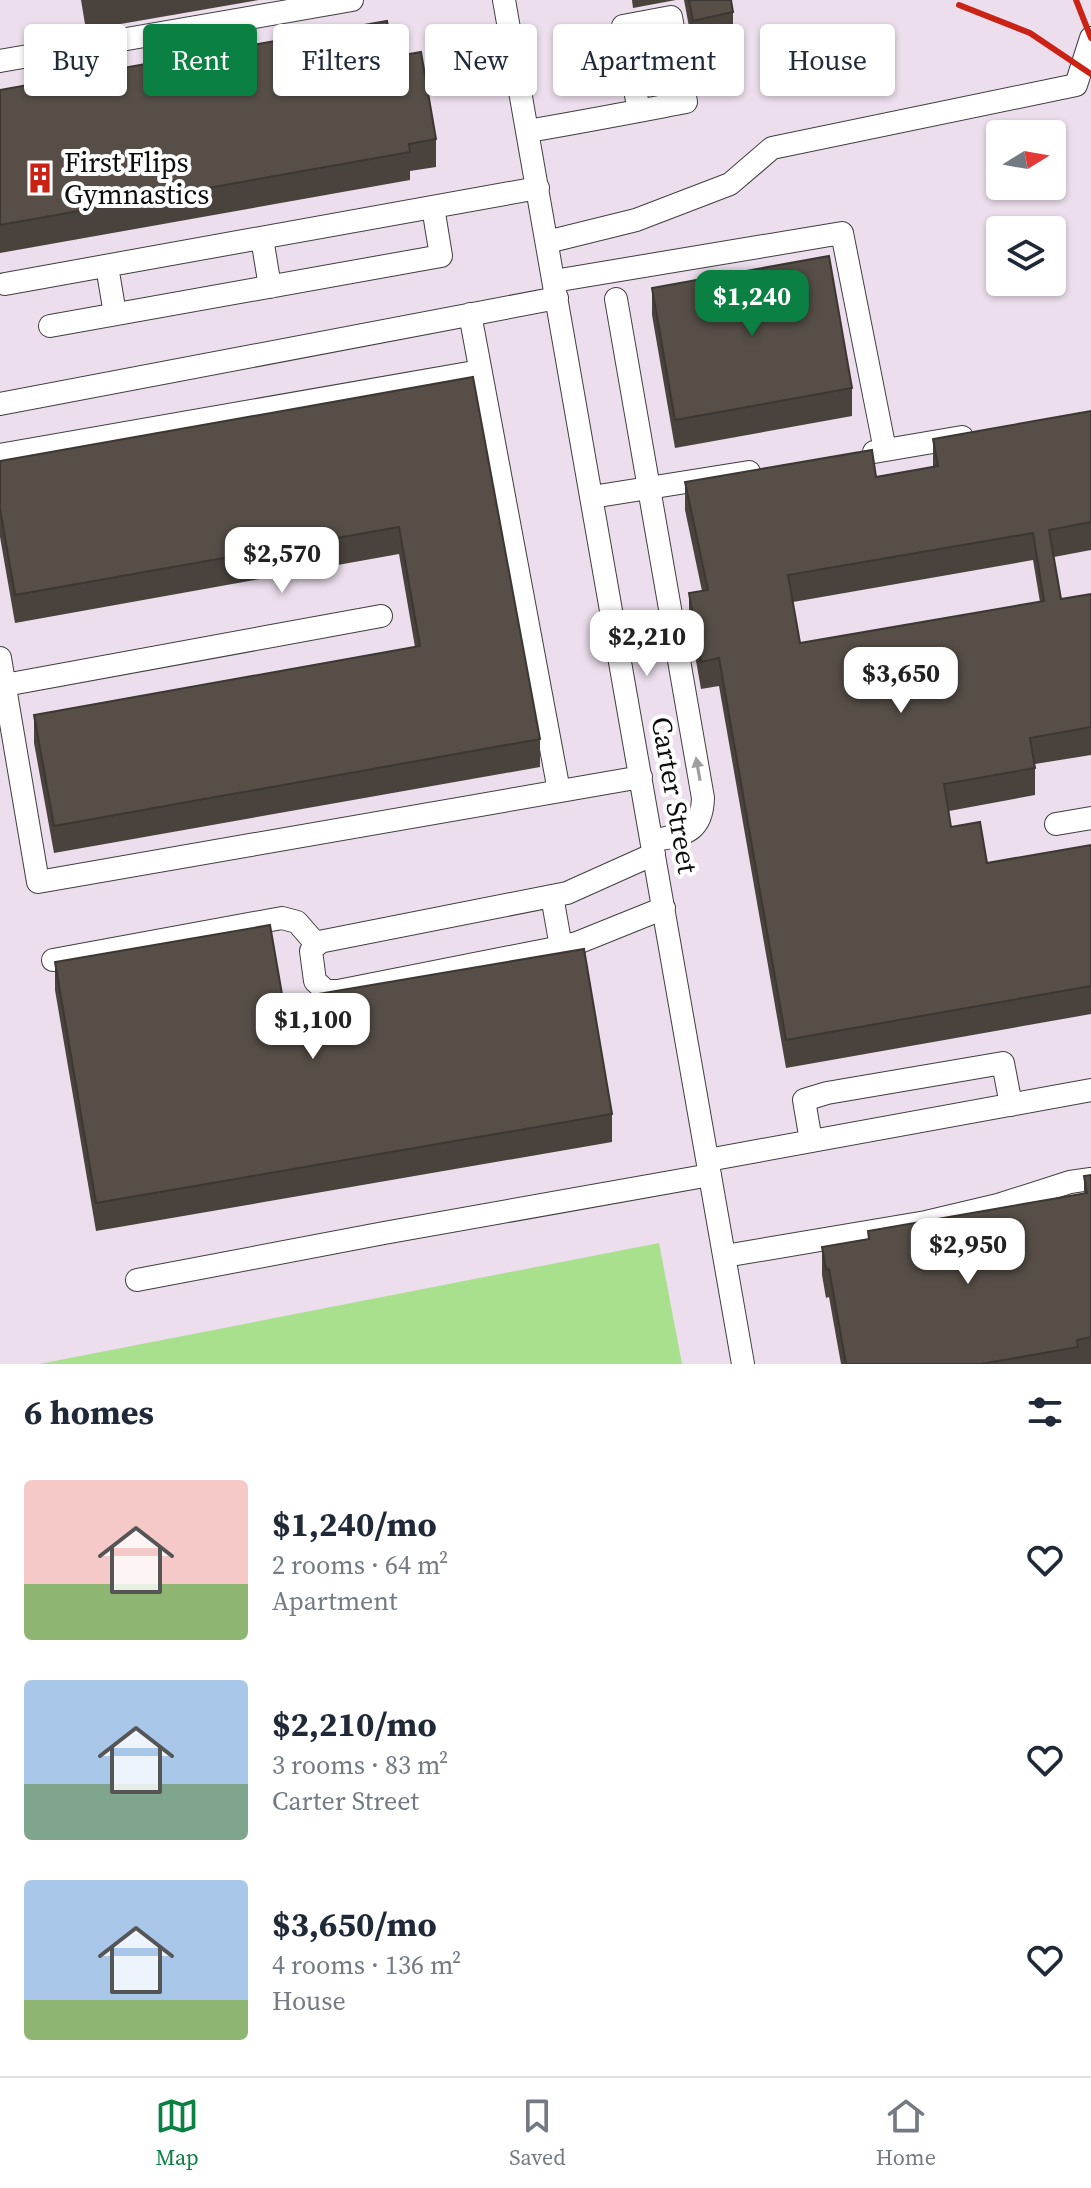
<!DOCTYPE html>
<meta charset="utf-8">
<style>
body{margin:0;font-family:"Source Serif 4",serif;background:#f6f6f7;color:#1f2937;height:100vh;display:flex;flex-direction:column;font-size:30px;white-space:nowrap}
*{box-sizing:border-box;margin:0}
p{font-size:26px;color:#747a83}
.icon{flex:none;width:44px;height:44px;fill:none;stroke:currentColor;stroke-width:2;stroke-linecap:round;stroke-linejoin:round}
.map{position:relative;height:1364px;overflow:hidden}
.sheet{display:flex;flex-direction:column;background:#fff;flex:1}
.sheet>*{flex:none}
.hud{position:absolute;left:24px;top:24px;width:1044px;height:72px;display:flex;gap:16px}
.needle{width:52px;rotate:79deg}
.tools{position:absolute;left:986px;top:120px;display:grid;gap:16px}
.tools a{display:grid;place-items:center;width:80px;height:80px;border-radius:8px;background:#fff;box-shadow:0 2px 6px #0004;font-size:40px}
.price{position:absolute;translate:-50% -68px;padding:0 18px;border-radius:16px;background:#fff;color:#222;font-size:26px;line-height:52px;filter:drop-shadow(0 2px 4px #0008)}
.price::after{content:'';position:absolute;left:50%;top:48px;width:24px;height:18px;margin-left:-12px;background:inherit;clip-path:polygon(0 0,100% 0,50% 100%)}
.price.active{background:#0b8043;color:#fff}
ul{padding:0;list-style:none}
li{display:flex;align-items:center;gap:24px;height:200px;padding:0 24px}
li span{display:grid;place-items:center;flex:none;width:224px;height:160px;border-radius:8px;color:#555}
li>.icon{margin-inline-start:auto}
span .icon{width:96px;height:96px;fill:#fffc;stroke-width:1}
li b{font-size:34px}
h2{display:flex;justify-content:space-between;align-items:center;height:96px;padding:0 24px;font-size:34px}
.pill{padding:0 28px;border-radius:8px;background:#fff;box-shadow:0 2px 6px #0004;font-size:28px;line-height:72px}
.pill.active{background:#0b8043;color:#fff}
.tab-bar{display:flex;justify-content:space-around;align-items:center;height:112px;border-top:2px solid #e0e1e3;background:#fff;font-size:22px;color:#747a83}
.tab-bar a{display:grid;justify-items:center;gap:4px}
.tab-bar .active{color:#0b8043}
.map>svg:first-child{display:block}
</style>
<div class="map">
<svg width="1091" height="1364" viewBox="0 0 1091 1364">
<rect width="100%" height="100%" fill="#fffdea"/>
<path fill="#ecdeec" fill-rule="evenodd" d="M 0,0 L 1091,0 L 1091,1364 L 0,1364 ZM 1000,134 L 1052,134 L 1052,186 L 1000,186 ZM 1000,230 L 1052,230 L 1052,282 L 1000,282 Z"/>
<path fill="#a9e08d" d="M 659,1243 L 682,1364 L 39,1364 Z"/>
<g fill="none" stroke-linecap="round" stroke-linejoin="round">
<g stroke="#3f3f3f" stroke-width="24">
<path id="minor" d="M 504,0 L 743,1364
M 0,61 L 352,0
M 528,131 C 581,122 633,112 686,102 L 671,17 L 623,26 L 639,111
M 262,238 L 270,287
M 547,242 L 636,220 L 730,184 L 772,148 L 1076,85 L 1091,38
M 107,266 L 115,314
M 554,281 L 842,233 L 885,450
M 5,284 L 538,188
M 616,299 L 703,798 C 702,834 683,834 652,841
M 470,314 L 559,791
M 50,326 L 441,256 L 433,207
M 0,404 L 557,298
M 874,452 L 962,437
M 0,455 L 480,371
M 592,497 L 749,472
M 0,658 L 38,882 L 641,777
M 5,685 L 381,616
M 1056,824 L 1091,818
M 654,854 L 567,893 L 319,942 L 311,951 L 315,981 L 326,991 L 338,991 L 561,947 L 577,943 L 664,908
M 552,896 L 561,947
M 53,960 L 282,918 L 297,922 L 317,945
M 811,1141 L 804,1100 L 827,1093 L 1003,1063 L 1011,1105
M 708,1160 L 1091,1090
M 725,1256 L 926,1222 L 998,1205 L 1070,1182 L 1091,1179
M 137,1280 L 384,1233 L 710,1175"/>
</g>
<use href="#minor" stroke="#fff" stroke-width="22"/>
<path stroke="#ca2215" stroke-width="6" d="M 1076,0 L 1091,38
M 959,5 L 1030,33 L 1091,74"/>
</g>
<path fill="#4a433d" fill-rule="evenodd" d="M 81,0 L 259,0 L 86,30 Z
M 632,0 L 676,0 L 633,8 Z
M 684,0 L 731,0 L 733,12 L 733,40 L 693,48 Z
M 393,57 L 436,139 L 436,167 L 410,171 L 410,180 L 0,253 L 0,90 Z
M 652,288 L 852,388 L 852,416 L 675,448 L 652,315 Z
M 473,377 L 540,739 L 540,767 L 54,853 L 34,743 L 34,715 L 415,647 L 399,554 L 15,623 L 0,537 L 0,461 Z
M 1091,411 L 1091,550 L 1054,557 L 1061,599 L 1091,594 L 1091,755 L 1035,764 L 1035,795 L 949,811 L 951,827 L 987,863 L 1091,845 L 1091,1014 L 786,1068 L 719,686 L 701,689 L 689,621 L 689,593 L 702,591 L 685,510 L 685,482 L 876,477 L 933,467 L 933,439 ZM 1033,560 L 1040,602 L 800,643 L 793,602 Z
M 55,962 L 283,1000 L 612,1114 L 612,1142 L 96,1231 L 55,990 Z
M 1091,1175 L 1091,1364 L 841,1364 L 829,1297 L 826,1298 L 822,1275 L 822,1247 L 868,1239 L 868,1231 L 1084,1193 L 1084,1176 Z"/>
<path fill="#564e47" stroke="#3c3732" stroke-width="2" fill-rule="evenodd" d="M 689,0 L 731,0 L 733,12 L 693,21 Z
M 387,21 L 393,57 L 421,52 L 436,139 L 409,144 L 410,152 L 0,225 L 0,90 Z
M 829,256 L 852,388 L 675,420 L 652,288 Z
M 473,377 L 540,739 L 54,826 L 34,715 L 420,646 L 399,527 L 15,595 L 0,509 L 0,461 Z
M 1091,411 L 1091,522 L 1049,530 L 1061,599 L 1091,594 L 1091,727 L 1030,738 L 1035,768 L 944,784 L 951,827 L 980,822 L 987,863 L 1091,845 L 1091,986 L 786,1040 L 719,658 L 701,662 L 689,593 L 708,590 L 685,482 L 872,450 L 876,477 L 938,466 L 933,439 ZM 1033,533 L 1044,601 L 800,643 L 788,575 Z
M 270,925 L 283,1000 L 584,949 L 612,1114 L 96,1203 L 55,962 Z
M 1091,1175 L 1091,1337 L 1077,1340 L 1078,1347 L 981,1364 L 846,1364 L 829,1269 L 826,1270 L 822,1247 L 869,1239 L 868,1231 L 1087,1193 L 1084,1176 Z"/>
<defs><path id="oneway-solid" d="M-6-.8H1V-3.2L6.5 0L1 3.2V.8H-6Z" transform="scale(2)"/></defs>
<use fill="#9e9e9e" href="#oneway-solid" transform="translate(698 769) rotate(-100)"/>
<defs>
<g id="building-bare" transform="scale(2.4)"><path d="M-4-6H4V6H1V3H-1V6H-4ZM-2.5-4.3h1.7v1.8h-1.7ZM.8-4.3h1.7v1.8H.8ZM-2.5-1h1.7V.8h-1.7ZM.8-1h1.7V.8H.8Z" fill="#ca2215" stroke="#fff" stroke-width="2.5" paint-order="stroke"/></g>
</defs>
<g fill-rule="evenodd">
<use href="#building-bare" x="40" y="178"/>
</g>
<g text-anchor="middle" stroke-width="8" stroke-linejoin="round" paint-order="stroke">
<g font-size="28" fill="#0c0c0c" stroke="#fff" text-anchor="start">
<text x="64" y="172">First Flips<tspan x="64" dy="32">Gymnastics</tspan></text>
</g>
<g font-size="28" fill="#0c0c0c" stroke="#fff">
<text transform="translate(675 795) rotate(80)" y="10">Carter Street</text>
</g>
</g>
</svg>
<div class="tools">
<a><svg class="needle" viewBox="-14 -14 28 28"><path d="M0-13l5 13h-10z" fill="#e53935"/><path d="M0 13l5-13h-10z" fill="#747a83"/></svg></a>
<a><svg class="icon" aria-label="layers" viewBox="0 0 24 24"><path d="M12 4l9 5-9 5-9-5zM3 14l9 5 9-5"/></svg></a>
</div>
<b class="price active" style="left:752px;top:338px">$1,240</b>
<b class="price" style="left:282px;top:595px">$2,570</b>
<b class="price" style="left:647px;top:678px">$2,210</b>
<b class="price" style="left:901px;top:715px">$3,650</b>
<b class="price" style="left:313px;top:1061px">$1,100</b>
<b class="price" style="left:968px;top:1286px">$2,950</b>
<div class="hud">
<a class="pill">Buy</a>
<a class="pill active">Rent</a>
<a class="pill">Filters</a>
<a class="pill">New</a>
<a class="pill">Apartment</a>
<a class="pill">House</a>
</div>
</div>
<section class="sheet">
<h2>6 homes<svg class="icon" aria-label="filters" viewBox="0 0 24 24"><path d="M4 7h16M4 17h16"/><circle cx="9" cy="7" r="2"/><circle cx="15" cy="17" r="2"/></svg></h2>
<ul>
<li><span style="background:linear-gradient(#f6c9c9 65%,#8fb573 0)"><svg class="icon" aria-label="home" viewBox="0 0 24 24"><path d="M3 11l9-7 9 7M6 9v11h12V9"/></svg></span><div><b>$1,240/mo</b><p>2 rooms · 64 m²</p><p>Apartment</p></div><svg class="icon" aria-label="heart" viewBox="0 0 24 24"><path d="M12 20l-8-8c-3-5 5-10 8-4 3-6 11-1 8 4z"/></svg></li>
<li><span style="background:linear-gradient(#a9c7e8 65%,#7fa58c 0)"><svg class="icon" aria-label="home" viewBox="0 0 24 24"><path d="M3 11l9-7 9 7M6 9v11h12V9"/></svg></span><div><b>$2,210/mo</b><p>3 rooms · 83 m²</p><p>Carter Street</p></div><svg class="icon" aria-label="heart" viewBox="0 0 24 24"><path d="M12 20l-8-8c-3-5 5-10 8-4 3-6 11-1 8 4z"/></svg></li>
<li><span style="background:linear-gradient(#a9c7e8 75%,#8fb573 0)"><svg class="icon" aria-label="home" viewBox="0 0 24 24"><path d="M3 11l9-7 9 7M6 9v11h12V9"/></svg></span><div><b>$3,650/mo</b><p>4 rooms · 136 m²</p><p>House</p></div><svg class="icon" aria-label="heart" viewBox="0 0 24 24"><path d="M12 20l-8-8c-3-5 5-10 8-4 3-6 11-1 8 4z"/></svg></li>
</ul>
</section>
<nav class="tab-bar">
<a class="active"><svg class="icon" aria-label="map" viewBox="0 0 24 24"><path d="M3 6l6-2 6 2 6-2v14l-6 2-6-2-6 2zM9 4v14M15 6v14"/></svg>Map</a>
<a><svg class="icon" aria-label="saved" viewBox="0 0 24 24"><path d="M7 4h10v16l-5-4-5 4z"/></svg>Saved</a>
<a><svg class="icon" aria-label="home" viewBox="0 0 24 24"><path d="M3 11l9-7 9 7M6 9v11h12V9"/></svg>Home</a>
</nav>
